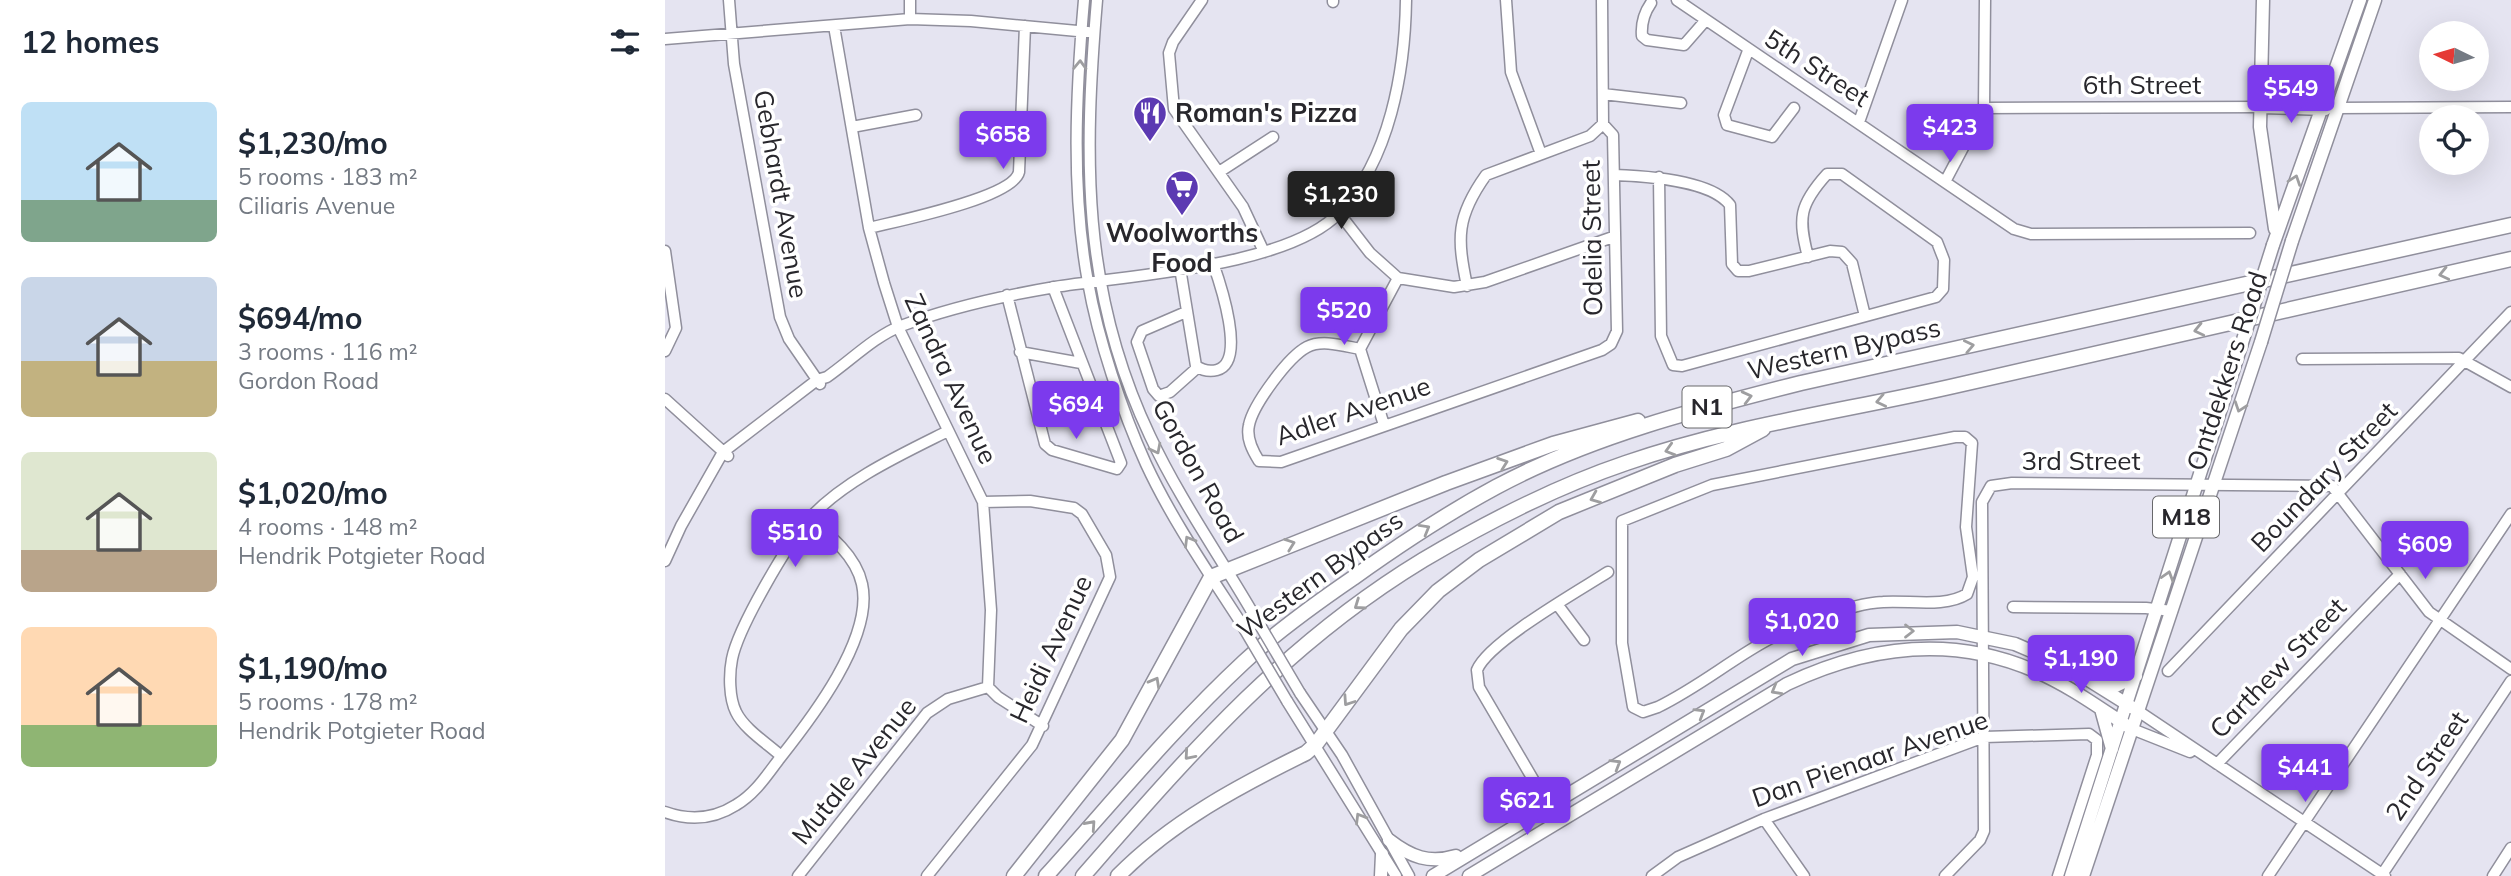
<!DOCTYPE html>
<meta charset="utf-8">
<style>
body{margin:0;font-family:Mulish,sans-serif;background:#f2f2f3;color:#1f2937;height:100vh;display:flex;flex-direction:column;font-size:26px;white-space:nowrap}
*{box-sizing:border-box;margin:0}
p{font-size:23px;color:#747a83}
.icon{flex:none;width:38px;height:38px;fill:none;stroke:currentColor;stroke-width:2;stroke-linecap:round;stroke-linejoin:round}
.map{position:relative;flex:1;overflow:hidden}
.drawer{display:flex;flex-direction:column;background:#fff;width:665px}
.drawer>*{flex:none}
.needle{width:46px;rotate:275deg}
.tools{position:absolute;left:1754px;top:21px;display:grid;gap:14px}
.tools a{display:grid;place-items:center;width:70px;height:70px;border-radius:50%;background:#fff;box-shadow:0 7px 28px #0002;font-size:35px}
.price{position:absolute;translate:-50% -60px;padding:0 16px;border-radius:7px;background:#7c3aed;color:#fff;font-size:23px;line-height:46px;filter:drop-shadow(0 2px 4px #0008)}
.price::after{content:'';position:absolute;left:50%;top:42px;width:21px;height:16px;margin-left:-10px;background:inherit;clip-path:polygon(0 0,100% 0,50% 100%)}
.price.on{background:#222;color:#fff}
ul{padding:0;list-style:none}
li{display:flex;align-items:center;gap:21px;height:175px;padding:0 21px}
li span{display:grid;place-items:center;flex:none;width:196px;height:140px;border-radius:10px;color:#555}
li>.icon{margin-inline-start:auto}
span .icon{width:84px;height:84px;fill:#fffc;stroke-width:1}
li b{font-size:30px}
h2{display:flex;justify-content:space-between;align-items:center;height:84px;padding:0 21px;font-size:30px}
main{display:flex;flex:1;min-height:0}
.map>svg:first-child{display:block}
</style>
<main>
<section class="drawer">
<h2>12 homes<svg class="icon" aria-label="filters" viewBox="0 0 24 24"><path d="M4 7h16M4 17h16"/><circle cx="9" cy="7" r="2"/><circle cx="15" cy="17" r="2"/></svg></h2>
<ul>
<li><span style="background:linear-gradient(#bfe0f5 70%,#7fa58c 0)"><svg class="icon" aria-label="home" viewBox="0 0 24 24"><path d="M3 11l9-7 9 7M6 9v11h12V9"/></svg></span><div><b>$1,230/mo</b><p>5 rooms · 183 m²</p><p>Ciliaris Avenue</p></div></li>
<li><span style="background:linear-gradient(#c9d6e8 60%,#c2b280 0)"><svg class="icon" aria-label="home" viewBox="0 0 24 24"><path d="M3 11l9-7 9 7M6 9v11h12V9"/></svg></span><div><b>$694/mo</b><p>3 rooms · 116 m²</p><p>Gordon Road</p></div></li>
<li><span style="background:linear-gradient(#dfe7d0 70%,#b9a48a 0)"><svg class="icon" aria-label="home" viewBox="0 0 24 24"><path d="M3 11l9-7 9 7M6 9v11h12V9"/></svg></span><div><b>$1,020/mo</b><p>4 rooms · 148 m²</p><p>Hendrik Potgieter Road</p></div></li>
<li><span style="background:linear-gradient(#ffd9b3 70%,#8fb573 0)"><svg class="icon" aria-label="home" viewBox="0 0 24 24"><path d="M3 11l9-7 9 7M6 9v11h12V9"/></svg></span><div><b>$1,190/mo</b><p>5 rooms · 178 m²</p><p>Hendrik Potgieter Road</p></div></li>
</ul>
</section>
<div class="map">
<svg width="1846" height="876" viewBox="0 0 1846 876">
<rect width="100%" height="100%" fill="#e5e4f1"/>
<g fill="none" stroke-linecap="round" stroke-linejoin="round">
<g stroke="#908f9c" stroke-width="13">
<path id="minor" d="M 64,0 L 69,64 L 115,317 L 124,339 L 155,384
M 419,0 C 411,92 406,190 423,282 C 433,339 457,411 481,464 C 506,518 541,569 574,620
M 432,0 C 419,155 416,291 485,436 C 513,496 552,552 586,610
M 537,0 L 508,42 L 504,53 L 509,109 L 578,207 L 599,252
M 668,0 L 668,2
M 841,0 L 846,72 L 876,154
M 1012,0 L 1349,229 L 1366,234 L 1585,233
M 986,3 C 979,13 976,24 977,36 L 982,40 L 1019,45 L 1040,21
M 245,19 L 245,0
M 169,26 L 204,228 L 219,283 L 233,327 L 318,502 L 326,610 L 323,687 L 333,697 L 378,726
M 0,39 L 245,19 L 306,21 L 423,32
M 1083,51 L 1059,115 L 1062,125 L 1107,137 L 1129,108
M 938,94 L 1016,103
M 1319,108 L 1597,107
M 1672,108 L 1846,107
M 1194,122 L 1237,0
M 187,127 L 251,115
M 554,172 L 608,137
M 949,175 C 979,176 1046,180 1065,205 L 1067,264 L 1073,271 L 1084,271 L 1165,251 L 1177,252 L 1187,263 L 1200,316
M 994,177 L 996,336 L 1008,365 L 1017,366 L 1271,297 L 1278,289 L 1279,260 L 1272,242 L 1177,174 L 1162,174 C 1134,205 1133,218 1143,257
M 1281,180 L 1319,108 L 1320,0
M 674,213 L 705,253 L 733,278 L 789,287 L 820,282 L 948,237
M 204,228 C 232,221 348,198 354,172 L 360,26
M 0,251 L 11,328 L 0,351
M 515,268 L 531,366 C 537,370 544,372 552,370 C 582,362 555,283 548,263
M 802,286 C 792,238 791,217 821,175 L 925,136 L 938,124 L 937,0
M 342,295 L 380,444 L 387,450 L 452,469 L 456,463 L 388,287
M 521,312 L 477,331 L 472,342 L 488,389 L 494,396 L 505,392 L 532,368
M 695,349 C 679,346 657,339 642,347 C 623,357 588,405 584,425 C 581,438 587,450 594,461 L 616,462 L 937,350 L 946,344 L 952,331 L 948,135 L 938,124
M 355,352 L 416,363
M 1637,359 L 1794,358 L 1846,387
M 0,399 L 63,456
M 719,425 L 695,349 L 733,278
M 1290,437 L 1300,437 L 1307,443 L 1301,527 L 1308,577 L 1302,594 C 1280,608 1244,600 1218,602 C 1195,603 1173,612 1151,619 C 1086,640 1050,679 993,707 L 978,712 L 968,707 L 957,643 L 957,521 L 1047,485 Z
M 0,561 L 16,526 L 58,452 L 152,380 L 162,377 C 185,361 210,336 236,326 C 286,307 337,296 390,287 C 464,275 622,267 674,213 C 725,159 740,71 741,0
M 892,604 L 919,640
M 1348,607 L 1481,608 L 1507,611
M 1503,671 L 1846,312
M 635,693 L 677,755 L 744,876
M 622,701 L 731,876
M 1473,711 L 1720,876
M 1467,729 L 1525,752
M 116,756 C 103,744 79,729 71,712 C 64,698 64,674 67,659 C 73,628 122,544 144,519 C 178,481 237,454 283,431
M 1552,764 L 1735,574
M 0,812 C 25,821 49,819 71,805 C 90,794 102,775 115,758 C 146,719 209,638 197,584 C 191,556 165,535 144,519
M 1099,819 L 1139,876
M 893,822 L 814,687 L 812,670 C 823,642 915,590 943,572
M 133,876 L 262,713 L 283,699 L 323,687
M 262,876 L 367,745 L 445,577 L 441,555 L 417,514 L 409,508 L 365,501 L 318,502
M 987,876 L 1013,857 L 1099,819 L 1319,737 L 1424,734 L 1432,740 L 1432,755 L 1393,876
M 1280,876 L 1315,840 L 1319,831 L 1317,502 L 1326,486 L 1347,483 L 1667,486 L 1764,612 L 1846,669
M 1603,876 L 1846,514
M 1716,876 L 1846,681
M 1828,876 L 1846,848"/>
</g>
<g stroke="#908f9c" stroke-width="15">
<path id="major" d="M 1598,0 L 1595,127 L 1610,229
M 1597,107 L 1660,109
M 1627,241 L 1710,0
M 1608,245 L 1695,0
M 1434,680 L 1451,686 L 1471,676
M 1436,709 L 1447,749
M 724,840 C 746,857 764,864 791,856
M 716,876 L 717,854
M 768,876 L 1127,659 L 1204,635 L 1292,632 L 1350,644 L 1401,666 L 1473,711
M 804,876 L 1122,684 C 1202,646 1287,635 1370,671 C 1405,686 1436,709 1467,729
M 1406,876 L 1576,346
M 1418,876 L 1596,342"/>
</g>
<g stroke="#908f9c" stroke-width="17">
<path id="highway" d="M 349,876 L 457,740 L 546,577 L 781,483 L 888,444 L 973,421
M 381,876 C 446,804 508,728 579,662 C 612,631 650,604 688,578 C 734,545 781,514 831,487 C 926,436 1033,409 1136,383 L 1846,225
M 418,876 C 524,755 618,645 758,560 C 822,522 890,487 961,463 C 1067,426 1180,411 1289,386 C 1475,344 1660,301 1846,259
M 453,876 C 506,822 574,786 641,753 L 651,744 L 736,629 L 773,591 L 814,560 L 894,512 L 1010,465 L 1061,449 L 1098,429"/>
</g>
<use href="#minor" stroke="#fff" stroke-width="10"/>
<use href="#major" stroke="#fff" stroke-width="12"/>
<use href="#highway" stroke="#fff" stroke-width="14"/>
<g stroke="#908f9c" stroke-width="13" stroke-linecap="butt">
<path id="minor-bridge" d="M 586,610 L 635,693
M 574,620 L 622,701"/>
</g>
<g stroke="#908f9c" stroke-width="15" stroke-linecap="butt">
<path id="major-bridge" d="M 1596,342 L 1627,241
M 1576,346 L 1608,245"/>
</g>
<use href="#minor-bridge" stroke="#fff" stroke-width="10"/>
<use href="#major-bridge" stroke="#fff" stroke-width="12"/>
</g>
<defs><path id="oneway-chevron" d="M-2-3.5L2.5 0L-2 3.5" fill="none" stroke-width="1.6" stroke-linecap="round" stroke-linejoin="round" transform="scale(1.75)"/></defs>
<g stroke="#9e9ea0">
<use href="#oneway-chevron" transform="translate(415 65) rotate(-88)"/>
<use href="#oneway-chevron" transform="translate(1630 180) rotate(-71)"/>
<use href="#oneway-chevron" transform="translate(1779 274) rotate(167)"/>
<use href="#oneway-chevron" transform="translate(1534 330) rotate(167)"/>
<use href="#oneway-chevron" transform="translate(1304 346) rotate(-12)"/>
<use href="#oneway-chevron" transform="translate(1082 397) rotate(-14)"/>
<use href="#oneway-chevron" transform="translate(1216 401) rotate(168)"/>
<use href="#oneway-chevron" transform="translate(1575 407) rotate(109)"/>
<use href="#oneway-chevron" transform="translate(491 449) rotate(63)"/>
<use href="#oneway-chevron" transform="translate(1005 450) rotate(164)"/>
<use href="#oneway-chevron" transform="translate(838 463) rotate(-20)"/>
<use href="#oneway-chevron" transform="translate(930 498) rotate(158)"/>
<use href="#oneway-chevron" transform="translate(760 529) rotate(-30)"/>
<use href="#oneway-chevron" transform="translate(524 541) rotate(-121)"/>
<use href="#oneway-chevron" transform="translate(625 544) rotate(-20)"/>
<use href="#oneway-chevron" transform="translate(1503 576) rotate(-73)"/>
<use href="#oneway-chevron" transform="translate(694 605) rotate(145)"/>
<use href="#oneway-chevron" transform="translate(1244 631)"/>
<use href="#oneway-chevron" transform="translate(490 682) rotate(-61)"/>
<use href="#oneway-chevron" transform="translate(1111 690) rotate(150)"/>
<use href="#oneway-chevron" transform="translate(683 701) rotate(124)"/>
<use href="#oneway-chevron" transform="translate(1035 713) rotate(-31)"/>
<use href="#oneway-chevron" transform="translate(524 755) rotate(131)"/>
<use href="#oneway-chevron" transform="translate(951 764) rotate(-31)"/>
<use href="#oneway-chevron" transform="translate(695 818) rotate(-121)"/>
<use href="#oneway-chevron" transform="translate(426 825) rotate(-48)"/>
</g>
<defs>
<g id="restaurant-pin" transform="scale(1.75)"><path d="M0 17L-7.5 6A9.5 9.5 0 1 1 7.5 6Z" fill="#5c3ab2" stroke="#fff"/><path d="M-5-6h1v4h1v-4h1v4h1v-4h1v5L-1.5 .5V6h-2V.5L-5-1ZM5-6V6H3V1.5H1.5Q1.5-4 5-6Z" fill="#fff"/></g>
<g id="supermarket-pin" transform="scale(1.75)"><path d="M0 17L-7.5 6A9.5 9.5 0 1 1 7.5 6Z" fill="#5c3ab2" stroke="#fff"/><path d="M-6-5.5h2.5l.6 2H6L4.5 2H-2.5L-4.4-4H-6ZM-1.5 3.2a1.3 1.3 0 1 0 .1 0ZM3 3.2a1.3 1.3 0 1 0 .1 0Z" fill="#fff"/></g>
</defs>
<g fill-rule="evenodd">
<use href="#restaurant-pin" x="485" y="113"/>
<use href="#supermarket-pin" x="517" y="187"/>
</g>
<g text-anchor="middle" stroke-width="7" stroke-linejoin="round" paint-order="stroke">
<g fill="#fff" stroke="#68686b" stroke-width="2">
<rect x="1017.5" y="386.5" width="49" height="41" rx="5"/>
<rect x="1488" y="496.5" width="66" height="41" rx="5"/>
</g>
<g font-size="24" font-weight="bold" fill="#28272c">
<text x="1042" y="415">N1</text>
<text x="1521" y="525">M18</text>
</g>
<g font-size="26" fill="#28272c" stroke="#fff">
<text transform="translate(1152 68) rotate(33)" y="9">5th Street</text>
<text x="1477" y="94">6th Street</text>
<text transform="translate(116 194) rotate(80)" y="9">Gebhardt Avenue</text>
<text transform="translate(927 238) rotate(-91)" y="9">Odelia Street</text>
<text transform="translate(1179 349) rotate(-13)" y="9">Western Bypass</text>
<text transform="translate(1562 371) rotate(-72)" y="9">Ontdekkers Road</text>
<text transform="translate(286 379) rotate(65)" y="9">Zandra Avenue</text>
<text transform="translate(688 411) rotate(-19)" y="9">Adler Avenue</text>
<text x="1416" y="470">3rd Street</text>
<text transform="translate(533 471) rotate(61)" y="9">Gordon Road</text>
<text transform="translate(1659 477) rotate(-46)" y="9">Boundary Street</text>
<text transform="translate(655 575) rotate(-36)" y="9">Western Bypass</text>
<text transform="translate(386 649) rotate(-65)" y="9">Heidi Avenue</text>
<text transform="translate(1613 668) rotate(-46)" y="9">Carthew Street</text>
<text transform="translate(1205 759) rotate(-19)" y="9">Dan Pienaar Avenue</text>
<text transform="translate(1762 766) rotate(-56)" y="9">2nd Street</text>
<text transform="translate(189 771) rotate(-51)" y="9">Mutale Avenue</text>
</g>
<g font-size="26" font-weight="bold" fill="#28272c" stroke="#fff" text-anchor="start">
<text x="510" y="122">Roman's Pizza</text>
<text x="517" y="242" text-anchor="middle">Woolworths<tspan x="517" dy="30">Food</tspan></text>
</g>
</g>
</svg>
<div class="tools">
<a><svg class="needle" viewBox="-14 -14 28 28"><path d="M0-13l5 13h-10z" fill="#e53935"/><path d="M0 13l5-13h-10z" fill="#747a83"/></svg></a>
<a><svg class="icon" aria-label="locate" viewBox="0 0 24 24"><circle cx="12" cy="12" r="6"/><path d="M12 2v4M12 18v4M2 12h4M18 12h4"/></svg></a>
</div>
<b class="price" style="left:1626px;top:125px">$549</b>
<b class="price" style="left:1285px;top:164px">$423</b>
<b class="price" style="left:338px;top:171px">$658</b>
<b class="price on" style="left:676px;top:231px">$1,230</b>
<b class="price" style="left:679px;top:347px">$520</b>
<b class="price" style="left:411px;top:441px">$694</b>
<b class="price" style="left:130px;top:569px">$510</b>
<b class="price" style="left:1760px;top:581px">$609</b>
<b class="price" style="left:1137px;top:658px">$1,020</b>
<b class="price" style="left:1416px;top:695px">$1,190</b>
<b class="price" style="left:1640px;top:804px">$441</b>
<b class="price" style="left:862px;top:837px">$621</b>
</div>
</main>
